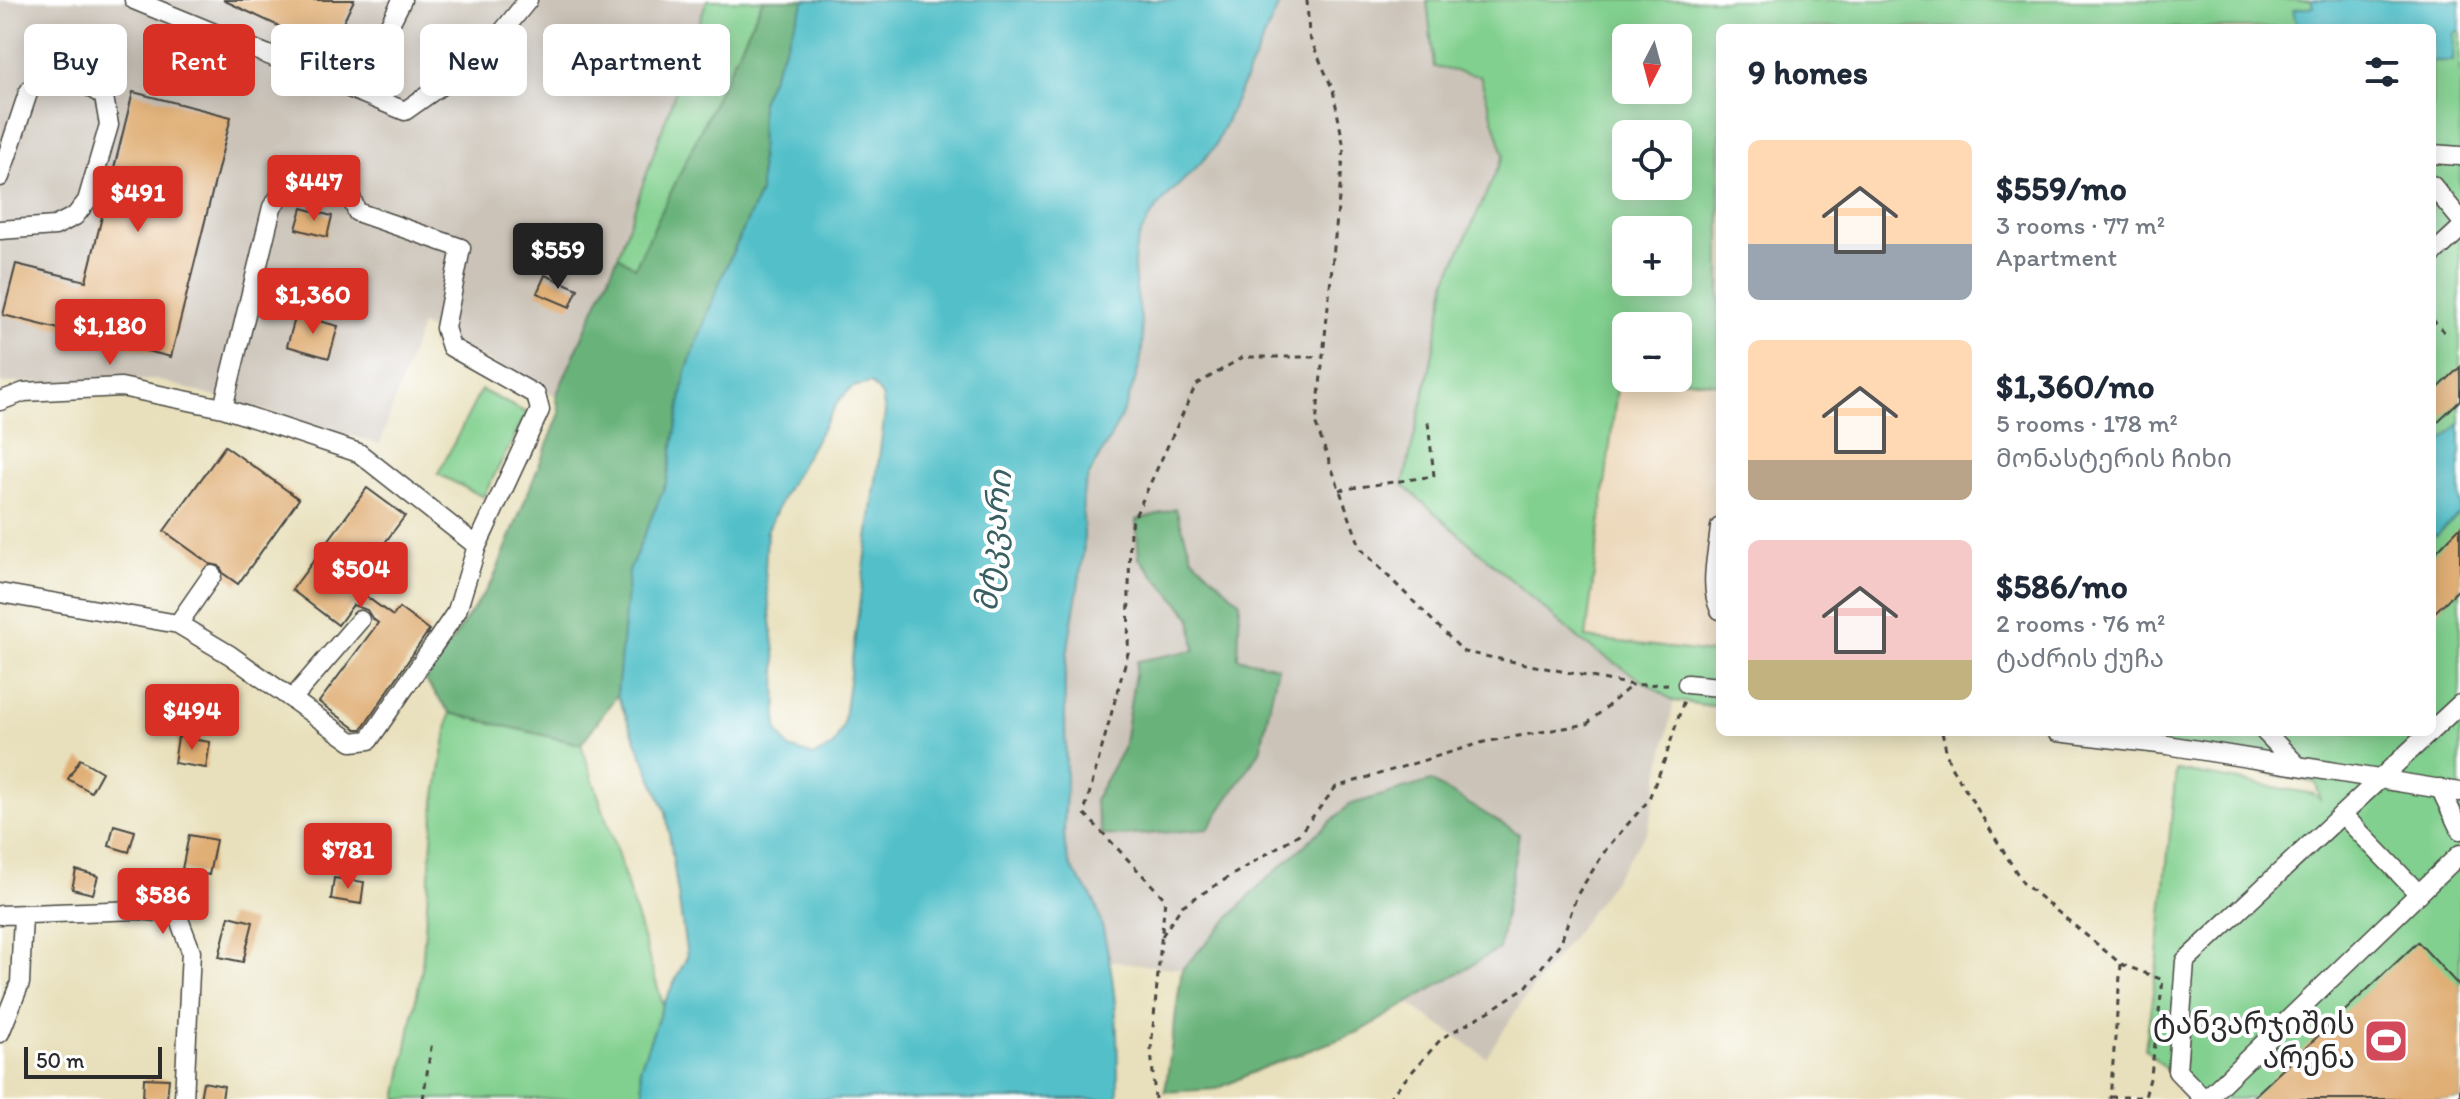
<!DOCTYPE html>
<meta charset="utf-8">
<style>
body{margin:0;font-family:Itim,"Noto Sans Georgian",sans-serif;background:#f6f6f7;color:#1f2937;height:100vh;display:flex;flex-direction:column;font-size:30px;white-space:nowrap}
*{box-sizing:border-box;margin:0}
p{font-size:26px;color:#747a83}
.icon{flex:none;width:44px;height:44px;fill:none;stroke:currentColor;stroke-width:2;stroke-linecap:round;stroke-linejoin:round}
.map{position:relative;flex:1;overflow:hidden}
.side{position:absolute;left:1716px;top:24px;width:720px;height:712px;display:flex;flex-direction:column;background:#fff;border-radius:12px;box-shadow:0 4px 20px #0003}
.side>*{flex:none}
.guide{position:absolute;left:24px;top:24px;width:760px;height:72px;display:flex;gap:16px}
.needle{width:52px;rotate:186deg}
.buttons{position:absolute;left:1612px;top:24px;display:grid;gap:16px}
.buttons a{display:grid;place-items:center;width:80px;height:80px;border-radius:12px;background:#fff;box-shadow:0 4px 20px #0003;font-size:40px}
.scale{position:absolute;left:24px;bottom:20px;width:138px;box-sizing:border-box;padding-left:8px;border:4px solid #2b2b2b;border-top:0;font-size:22px;line-height:28px;white-space:nowrap;color:#2b2b2b;-webkit-text-stroke:6px #fff;paint-order:stroke}
.price{position:absolute;translate:-50% -68px;padding:0 18px;border-radius:8px;background:#d93025;color:#fff;font-size:26px;line-height:52px;filter:drop-shadow(0 2px 4px #0008)}
.price::after{content:'';position:absolute;left:50%;top:48px;width:24px;height:18px;margin-left:-12px;background:inherit;clip-path:polygon(0 0,100% 0,50% 100%)}
.price.active{background:#222;color:#fff}
ul{padding:0;list-style:none}
li{display:flex;align-items:center;gap:24px;height:200px;padding:0 32px}
li span{display:grid;place-items:center;flex:none;width:224px;height:160px;border-radius:12px;color:#555}
li>.icon{margin-inline-start:auto}
span .icon{width:96px;height:96px;fill:#fffc;stroke-width:1}
li b{font-size:34px}
h2{display:flex;justify-content:space-between;align-items:center;height:96px;padding:0 32px;font-size:34px}
.chip{padding:0 28px;border-radius:12px;background:#fff;box-shadow:0 4px 20px #0003;font-size:28px;line-height:72px}
.chip.active{background:#d93025;color:#fff}
.map>svg:first-child{display:block}
</style>
<div class="map">
<svg width="2460" height="1099" viewBox="0 0 2460 1099">
<rect width="100%" height="100%" fill="#fff"/>
<filter id="ink" filterUnits="userSpaceOnUse"><feTurbulence type="fractalNoise" baseFrequency=".0125" numOctaves="2"/><feDisplacementMap in="SourceGraphic" scale="16" xChannelSelector="R" yChannelSelector="G"/><feConvolveMatrix kernelMatrix="1 2 1 2 8 2 1 2 1" color-interpolation-filters="sRGB"/></filter>
<filter id="wash" filterUnits="userSpaceOnUse"><feTurbulence type="fractalNoise" baseFrequency=".006" numOctaves="4" result="noise"/><feDisplacementMap in="SourceGraphic" scale="32" xChannelSelector="R" yChannelSelector="G"/><feGaussianBlur stdDeviation="1.8" result="paint"/><feColorMatrix in="noise" values="0 0 0 0 0 0 0 0 0 0 0 0 0 0 0 0 0 1.4 0 .05"/><feComposite in="paint" operator="in"/></filter>
<g filter="url(#wash)">
<rect width="100%" height="100%" fill="#e8e0bc"/>
<path fill="#ecd8ba" d="M 1619,371 L 1626,372 L 1626,378 L 1673,378 L 1720,384 L 1720,654 L 1586,638 Z"/>
<path fill="#cbc3b8" d="M 0,0 L 707,0 L 618,256 L 556,396 L 421,325 L 380,444 L 157,380 L 0,383 Z
M 1281,0 L 1427,0 L 1434,67 L 1480,76 L 1504,155 L 1447,279 L 1430,368 L 1403,485 L 1581,641 L 1674,701 L 1648,830 L 1587,917 L 1522,1002 L 1486,1057 L 1408,1003 L 1499,949 L 1258,887 L 1182,969 L 1109,961 L 1100,920 L 1087,890 L 1075,876 L 1066,859 L 1064,840 L 1066,780 L 1065,675 L 1084,544 L 1084,491 L 1126,407 L 1139,301 L 1135,275 L 1136,245 L 1146,223 L 1162,200 L 1182,182 L 1229,111 L 1247,78 Z"/>
<path fill="#82d08f" stroke="#567e5d" stroke-width="2" fill-rule="evenodd" d="M 707,0 L 763,0 L 635,268 L 618,256 Z
M 1427,0 L 2460,0 L 2460,1099 L 2196,1099 L 2145,1049 L 2158,956 L 2176,770 L 2314,794 L 2320,799 L 2316,783 L 2051,732 L 2432,732 L 2432,28 L 1720,28 L 1720,384 L 1673,378 L 1678,378 L 1678,326 L 1626,326 L 1626,372 L 1619,372 L 1586,638 L 1720,654 L 1720,707 L 1674,701 L 1581,641 L 1403,485 L 1430,368 L 1447,279 L 1504,155 L 1480,76 L 1434,67 ZM 1626,38 L 1678,38 L 1678,90 L 1626,90 ZM 1626,134 L 1678,134 L 1678,186 L 1626,186 ZM 1626,230 L 1678,230 L 1678,282 L 1626,282 Z
M 481,390 L 527,413 L 483,497 L 438,474 Z
M 450,713 L 581,744 L 615,845 L 663,1005 L 640,1068 L 645,1099 L 397,1099 L 422,968 L 435,801 Z"/>
<path fill="#69b27a" stroke="#4a6e52" stroke-width="2" d="M 763,0 L 805,0 L 761,102 L 760,193 L 722,276 L 686,372 L 667,481 L 629,571 L 617,695 L 581,744 L 450,713 L 425,680 L 493,580 L 560,413 L 556,396 L 618,256 L 635,267 Z
M 1176,509 L 1192,557 L 1240,602 L 1238,658 L 1278,667 L 1260,751 L 1208,829 L 1122,836 L 1102,835 L 1094,800 L 1123,749 L 1137,661 L 1195,650 L 1191,617 L 1139,558 L 1136,520 Z
M 1431,781 L 1519,834 L 1499,949 L 1361,1031 L 1262,1068 L 1217,1089 L 1165,1092 L 1182,969 L 1258,887 L 1349,805 Z"/>
<path fill="#52c0c9" stroke="#3e767a" stroke-width="2" fill-rule="evenodd" d="M 805,0 L 1281,0 L 1215,146 C 1191,179 1149,203 1137,244 C 1126,280 1150,323 1140,364 C 1133,389 1124,413 1111,436 C 1102,454 1089,471 1084,490 C 1080,507 1085,527 1084,544 C 1080,588 1068,632 1065,676 C 1064,710 1066,744 1066,779 C 1067,800 1062,823 1065,845 C 1068,877 1089,883 1097,908 C 1117,973 1118,1032 1118,1099 L 645,1099 L 640,1068 L 663,1005 L 687,957 L 666,812 L 617,695 L 629,571 L 667,481 L 686,372 L 722,276 L 760,193 L 761,102 ZM 871,383 L 882,396 L 885,413 L 843,726 L 833,746 L 814,756 L 789,748 L 777,730 L 776,661 L 765,571 L 767,531 L 785,492 L 839,400 L 853,387 Z
M 2311,0 L 2460,0 L 2460,30 L 2454,33 L 2453,61 L 2432,61 L 2432,28 L 2297,28 L 2293,10 L 2313,7 Z
M 2460,423 L 2460,513 L 2436,536 L 2432,532 L 2432,450 Z"/>
<g id="blocks">
<path fill="#e0af76" d="M 223,0 L 354,0 L 330,50 Z
M 133,92 L 231,117 L 171,357 L 3,315 L 16,264 L 86,281 Z
M 302,208 L 332,216 L 327,237 L 296,229 Z
M 545,275 L 578,289 L 570,307 L 537,293 Z
M 296,315 L 338,326 L 329,358 L 287,346 Z
M 2460,367 L 2460,400 L 2432,427 L 2432,394 Z
M 225,446 L 299,499 L 238,584 L 224,574 L 219,566 L 210,564 L 164,531 Z
M 367,488 L 405,516 L 352,586 L 393,616 L 399,608 L 429,630 L 362,729 L 356,729 L 319,702 L 378,623 L 372,618 L 367,610 L 353,605 L 338,625 L 292,590 Z
M 2460,527 L 2460,588 L 2432,615 L 2432,556 Z
M 178,737 L 210,742 L 206,768 L 174,763 Z
M 80,759 L 102,772 L 91,792 L 68,779 Z
M 114,825 L 135,831 L 129,852 L 109,846 Z
M 189,835 L 216,840 L 209,875 L 182,869 Z
M 76,870 L 98,876 L 93,894 L 72,889 Z
M 334,878 L 364,882 L 361,904 L 331,899 Z
M 229,916 L 253,922 L 243,962 L 219,957 Z
M 2418,942 L 2460,987 L 2460,1099 L 2251,1099 Z
M 144,1078 L 169,1079 L 167,1099 L 143,1098 Z
M 203,1082 L 224,1086 L 222,1099 L 200,1099 Z"/>
</g>
</g>
<g filter="url(#ink)">
<use href="#blocks" fill-opacity="0" stroke="#474641" stroke-width="2"/>
<g fill="none" stroke-linecap="round" stroke-linejoin="round">
<g stroke="#474641" stroke-width="21">
<path id="minor" d="M 134,0 L 405,111 L 483,56 L 528,0
M 356,91 L 402,0
M 2432,154 L 2460,156
M 0,177 L 28,93 C 48,59 81,79 104,97 L 109,125 L 87,201 L 75,216 L 55,226 L 0,230
M 2432,185 L 2460,219
M 2432,255 L 2460,229
M 0,401 L 24,392 L 121,387 L 223,408 L 359,453 L 477,546
M 1720,527 C 1718,552 1708,586 1720,610
M 0,593 L 178,624 L 230,655 L 352,742 L 369,740 L 457,611 L 477,546 L 540,410 L 536,395 L 451,347 L 445,328 L 461,248 L 357,212 L 348,190 L 318,176 L 294,176 L 272,207 L 223,408
M 178,624 L 212,575
M 1687,684 L 1720,687
M 292,699 L 360,620
M 2432,730 L 2460,704
M 2057,732 L 2167,745 L 2460,792
M 2265,732 L 2298,766
M 2440,788 L 2460,830
M 2342,814 L 2419,894
M 0,915 L 138,910 L 177,914 L 191,951 L 184,1099
M 0,1033 L 20,983 L 23,914
M 2204,1099 L 2177,1071 L 2185,961 L 2430,732
M 2206,1099 L 2460,854"/>
</g>
<path stroke="#474641" stroke-width="3" stroke-dasharray="6 6" stroke-linecap="butt" d="M 1307,0 L 1309,36 L 1333,90 L 1344,148 L 1316,425 L 1361,549 L 1464,652 L 1632,685 L 1668,684
M 2432,319 L 2448,336
M 1339,490 L 1434,476 L 1428,422
M 1942,732 L 1949,763 L 2023,883 L 2121,964 L 2110,1099
M 1162,936 L 1182,906 L 1299,834 L 1336,787 L 1484,742 L 1587,724 L 1632,685
M 2121,964 L 2163,980 L 2151,1075 L 2145,1097
M 2110,1097 L 2145,1097 L 2145,1099
M 423,1099 L 432,1041
M 1155,1099 L 1151,1049 L 1165,899 L 1084,813 L 1128,653 L 1130,527 L 1196,385 L 1243,357 L 1321,357
M 1388,1099 L 1442,1038 L 1488,1012 L 1527,986 L 1561,942 L 1577,895 L 1607,848 L 1648,801 L 1665,759 L 1684,700"/>
<use href="#minor" stroke="#fff" stroke-width="18"/>
</g>
</g>
<defs>
<g id="stadium-square" transform="scale(2.3)"><rect x="-9" y="-9" width="18" height="18" rx="4" fill="#d1495b" stroke="#fff"/><path d="M0-5a6.5 5 0 1 0 0 10a6.5 5 0 1 0 0-10ZM-3.5-1.8h7v3.6h-7Z" fill="#fff"/></g>
</defs>
<g fill-rule="evenodd">
<use href="#stadium-square" x="2386" y="1041"/>
</g>
<g text-anchor="middle" stroke-width="8" stroke-linejoin="round" paint-order="stroke">
<g font-size="30" fill="#2b2b2b" stroke="#fff" text-anchor="end">
<text x="2355" y="1034">ტანვარჯიშის<tspan x="2355" dy="34">არენა</tspan></text>
</g>
<g font-size="32" font-style="italic" fill="#395f62" stroke="#fff">
<text transform="translate(993 541) rotate(-84)" y="11">მტკვარი</text>
</g>
</g>
</svg>
<div class="buttons">
<a><svg class="needle" viewBox="-14 -14 28 28"><path d="M0-13l5 13h-10z" fill="#e53935"/><path d="M0 13l5-13h-10z" fill="#747a83"/></svg></a>
<a><svg class="icon" aria-label="locate" viewBox="0 0 24 24"><circle cx="12" cy="12" r="6"/><path d="M12 2v4M12 18v4M2 12h4M18 12h4"/></svg></a>
<a>+</a>
<a>−</a>
</div>
<div class="scale">50 m</div>
<b class="price" style="left:314px;top:223px">$447</b>
<b class="price" style="left:138px;top:234px">$491</b>
<b class="price active" style="left:558px;top:291px">$559</b>
<b class="price" style="left:313px;top:336px">$1,360</b>
<b class="price" style="left:110px;top:367px">$1,180</b>
<b class="price" style="left:361px;top:610px">$504</b>
<b class="price" style="left:192px;top:752px">$494</b>
<b class="price" style="left:348px;top:891px">$781</b>
<b class="price" style="left:163px;top:936px">$586</b>
<div class="guide">
<a class="chip">Buy</a>
<a class="chip active">Rent</a>
<a class="chip">Filters</a>
<a class="chip">New</a>
<a class="chip">Apartment</a>
</div>
<section class="side">
<h2>9 homes<svg class="icon" aria-label="filters" viewBox="0 0 24 24"><path d="M4 7h16M4 17h16"/><circle cx="9" cy="7" r="2"/><circle cx="15" cy="17" r="2"/></svg></h2>
<ul>
<li><span style="background:linear-gradient(#ffd9b3 65%,#9aa5b1 0)"><svg class="icon" aria-label="home" viewBox="0 0 24 24"><path d="M3 11l9-7 9 7M6 9v11h12V9"/></svg></span><div><b>$559/mo</b><p>3 rooms · 77 m²</p><p>Apartment</p></div></li>
<li><span style="background:linear-gradient(#ffd9b3 75%,#b9a48a 0)"><svg class="icon" aria-label="home" viewBox="0 0 24 24"><path d="M3 11l9-7 9 7M6 9v11h12V9"/></svg></span><div><b>$1,360/mo</b><p>5 rooms · 178 m²</p><p>მონასტერის ჩიხი</p></div></li>
<li><span style="background:linear-gradient(#f6c9c9 75%,#c2b280 0)"><svg class="icon" aria-label="home" viewBox="0 0 24 24"><path d="M3 11l9-7 9 7M6 9v11h12V9"/></svg></span><div><b>$586/mo</b><p>2 rooms · 76 m²</p><p>ტაძრის ქუჩა</p></div></li>
</ul>
</section>
</div>
